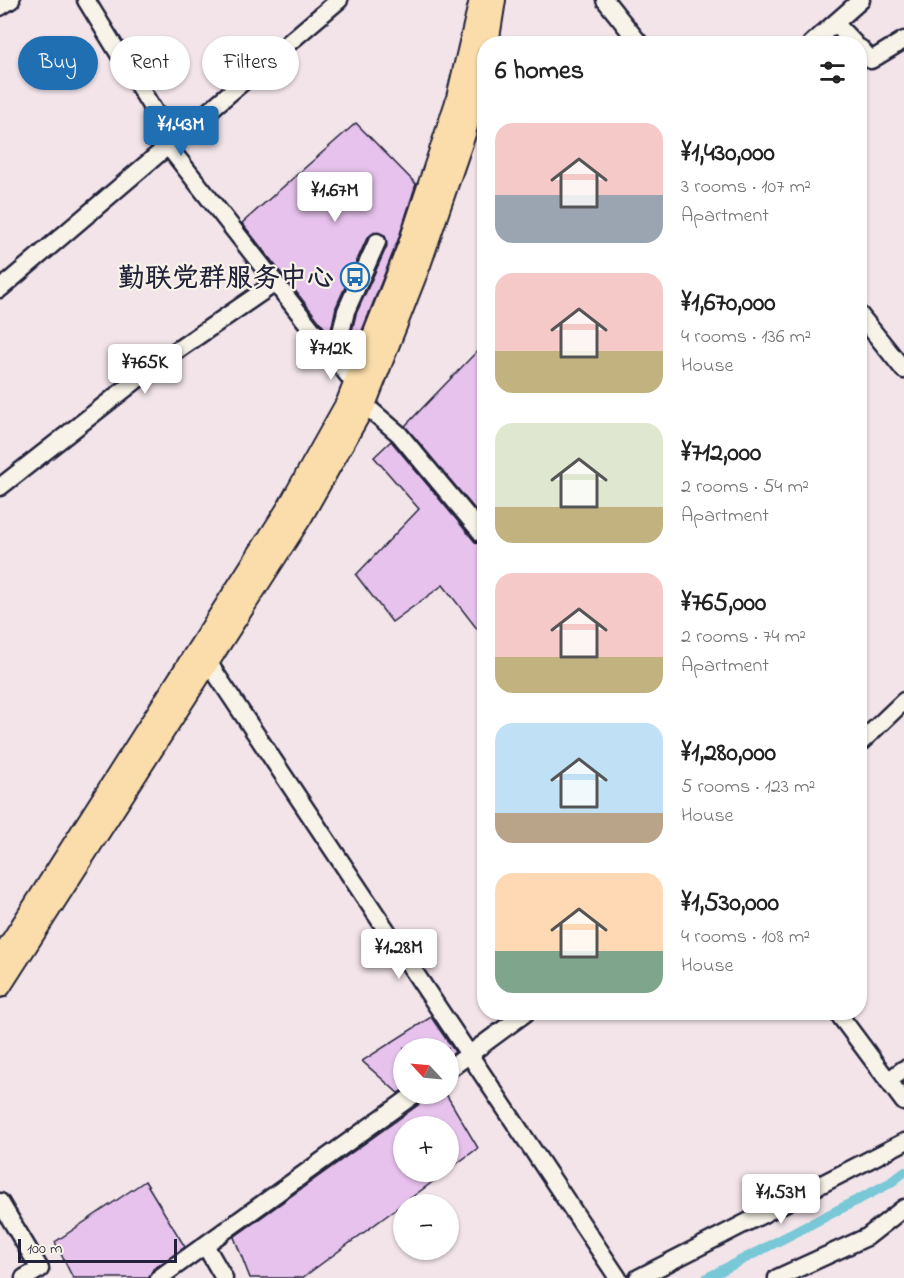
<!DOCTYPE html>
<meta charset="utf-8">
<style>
body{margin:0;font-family:"Indie Flower","LXGW WenKai TC",sans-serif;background:#f6f6f6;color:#222;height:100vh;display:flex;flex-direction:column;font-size:22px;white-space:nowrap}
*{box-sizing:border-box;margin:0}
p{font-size:20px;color:#767676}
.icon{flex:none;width:33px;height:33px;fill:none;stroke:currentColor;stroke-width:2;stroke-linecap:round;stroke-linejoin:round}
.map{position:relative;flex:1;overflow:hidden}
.panel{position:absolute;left:477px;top:36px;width:390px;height:984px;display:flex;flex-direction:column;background:#fff;border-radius:24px;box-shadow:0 2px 4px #0004}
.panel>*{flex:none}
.guide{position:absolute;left:18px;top:36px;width:369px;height:54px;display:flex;gap:12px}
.needle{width:39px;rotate:296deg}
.fabs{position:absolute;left:393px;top:1038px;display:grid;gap:12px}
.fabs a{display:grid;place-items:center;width:66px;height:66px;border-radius:50%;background:#fff;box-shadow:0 2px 4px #0004;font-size:30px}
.scale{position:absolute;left:18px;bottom:15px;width:159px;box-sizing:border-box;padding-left:6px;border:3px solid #22223b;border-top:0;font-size:16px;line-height:21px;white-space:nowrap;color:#22223b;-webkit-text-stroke:4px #f7f3e8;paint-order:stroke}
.price{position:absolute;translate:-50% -51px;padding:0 14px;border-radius:6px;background:#fff;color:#222;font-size:20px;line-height:39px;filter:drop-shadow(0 2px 3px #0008)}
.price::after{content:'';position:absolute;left:50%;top:36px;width:18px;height:14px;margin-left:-9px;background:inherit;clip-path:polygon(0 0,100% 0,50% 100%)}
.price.current{background:#1f6fb2;color:#fff}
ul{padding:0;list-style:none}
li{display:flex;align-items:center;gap:18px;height:150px;padding:0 18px}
li span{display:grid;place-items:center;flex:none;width:168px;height:120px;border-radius:18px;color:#555}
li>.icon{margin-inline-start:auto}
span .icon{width:72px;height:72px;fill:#fffc;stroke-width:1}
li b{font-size:26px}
h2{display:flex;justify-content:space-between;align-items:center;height:72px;padding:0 18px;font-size:26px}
.pill{padding:0 21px;border-radius:27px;background:#fff;box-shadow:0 2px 4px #0004;font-size:21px;line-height:54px}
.pill.current{background:#1f6fb2;color:#fff}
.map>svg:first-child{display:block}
</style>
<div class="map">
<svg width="904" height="1278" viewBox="0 0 904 1278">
<rect width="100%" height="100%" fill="#f2e4e9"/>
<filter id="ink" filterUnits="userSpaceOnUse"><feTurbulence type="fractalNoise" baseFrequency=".0167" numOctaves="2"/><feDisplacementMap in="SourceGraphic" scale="12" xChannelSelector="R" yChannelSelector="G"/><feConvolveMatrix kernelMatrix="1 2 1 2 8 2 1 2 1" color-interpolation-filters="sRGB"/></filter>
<g filter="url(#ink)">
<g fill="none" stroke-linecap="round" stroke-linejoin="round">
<path stroke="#79c8d7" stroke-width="10" d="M 707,1278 L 890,1183 L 904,1172"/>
</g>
<path fill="#e6c2ec" stroke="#22223b" stroke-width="1.5" d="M 356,123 L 416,184 L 398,240 L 350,361 L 346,356 L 356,314 L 387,246 L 385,235 L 375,232 L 367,238 L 336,307 L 330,335 L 242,223 Z
M 484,344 L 484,520 L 405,426 Z
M 391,441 L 476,543 L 484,546 L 484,625 L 478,630 L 443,585 L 392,622 L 356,575 L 419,509 L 374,457 Z
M 431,1017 L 455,1052 L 448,1057 L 448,1048 L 404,1048 L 404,1089 L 398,1093 L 362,1061 Z
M 425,1094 L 446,1094 L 478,1148 L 448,1170 L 448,1126 L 404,1126 L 404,1172 L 446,1172 L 302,1278 L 250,1278 L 234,1237 L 421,1103 Z
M 145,1181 L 185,1247 L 153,1269 L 149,1278 L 73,1278 L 55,1242 Z"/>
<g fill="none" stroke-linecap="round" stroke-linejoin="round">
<g stroke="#22223b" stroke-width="21">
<path id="minor" d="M 86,0 L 173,142
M 605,0 L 640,44
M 0,7 L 11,0
M 835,23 L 855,44
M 811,44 L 861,0
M 860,48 L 871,60 L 904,40
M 168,146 L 354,383 L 365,405 L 399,434 L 484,536
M 0,289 L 339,0
M 860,315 L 904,370
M 335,358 L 346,311 L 377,242
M 0,487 L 157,364 L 275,283
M 208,662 L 618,1278
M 860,743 L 904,701
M 837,1012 L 904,1102
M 448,1070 L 527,1012
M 888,1081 L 904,1069
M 0,1202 L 40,1269 L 24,1278
M 205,1245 L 224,1278
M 159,1278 L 415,1094
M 638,1278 L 904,1142
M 777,1278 L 867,1237 L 904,1208"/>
</g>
<g stroke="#22223b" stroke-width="24">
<path id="major" d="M 488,44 L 495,0
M 0,959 L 287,509 L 347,402 L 409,244 L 456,102 L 480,0
M 0,987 L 301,518 L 365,405 L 420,265 L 465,134 L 484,62"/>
</g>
<use href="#minor" stroke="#f7f3e8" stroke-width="16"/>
<use href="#major" stroke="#faddab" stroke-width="20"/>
</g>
</g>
<defs>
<g id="bus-ring" transform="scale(1.5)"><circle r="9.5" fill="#f7f3e8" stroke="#1f6fb2" stroke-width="1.5"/><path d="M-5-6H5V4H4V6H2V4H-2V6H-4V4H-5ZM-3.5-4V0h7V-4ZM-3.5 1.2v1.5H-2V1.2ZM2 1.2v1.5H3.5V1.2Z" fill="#1f6fb2"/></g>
</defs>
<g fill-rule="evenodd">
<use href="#bus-ring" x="355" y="277"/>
</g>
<g text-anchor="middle" stroke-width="4.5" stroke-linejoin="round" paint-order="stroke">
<g font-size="27" font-weight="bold" fill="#22223b" stroke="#f7f3e8" text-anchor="end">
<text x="334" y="286">勤联党群服务中心</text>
</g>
</g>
</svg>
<div class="fabs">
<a><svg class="needle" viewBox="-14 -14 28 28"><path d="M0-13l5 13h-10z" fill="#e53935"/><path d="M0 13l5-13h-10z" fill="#767676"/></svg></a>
<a>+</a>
<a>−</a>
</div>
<div class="scale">100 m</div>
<b class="price current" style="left:181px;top:157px">¥1.43M</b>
<b class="price" style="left:335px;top:223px">¥1.67M</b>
<b class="price" style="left:331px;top:381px">¥712K</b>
<b class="price" style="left:145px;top:395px">¥765K</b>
<b class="price" style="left:399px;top:980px">¥1.28M</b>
<b class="price" style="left:781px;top:1225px">¥1.53M</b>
<div class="guide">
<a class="pill current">Buy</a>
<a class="pill">Rent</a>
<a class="pill">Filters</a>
</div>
<section class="panel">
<h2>6 homes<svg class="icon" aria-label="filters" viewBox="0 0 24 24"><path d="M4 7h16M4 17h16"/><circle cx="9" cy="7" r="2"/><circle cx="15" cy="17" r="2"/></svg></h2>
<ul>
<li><span style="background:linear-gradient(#f6c9c9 60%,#9aa5b1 0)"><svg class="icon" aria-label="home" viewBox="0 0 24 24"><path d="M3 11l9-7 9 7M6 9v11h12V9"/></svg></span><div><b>¥1,430,000</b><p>3 rooms · 107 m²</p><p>Apartment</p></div></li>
<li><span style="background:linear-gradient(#f6c9c9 65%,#c2b280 0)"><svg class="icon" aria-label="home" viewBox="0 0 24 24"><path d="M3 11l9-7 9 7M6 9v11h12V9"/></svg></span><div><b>¥1,670,000</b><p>4 rooms · 136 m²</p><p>House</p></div></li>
<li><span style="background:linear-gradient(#dfe7d0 70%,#c2b280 0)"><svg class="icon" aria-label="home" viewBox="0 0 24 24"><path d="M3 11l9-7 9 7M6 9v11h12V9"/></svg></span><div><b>¥712,000</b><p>2 rooms · 54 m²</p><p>Apartment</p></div></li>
<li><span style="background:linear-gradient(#f6c9c9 70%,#c2b280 0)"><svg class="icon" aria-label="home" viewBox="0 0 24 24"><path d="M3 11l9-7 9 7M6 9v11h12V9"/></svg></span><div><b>¥765,000</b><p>2 rooms · 74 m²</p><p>Apartment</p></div></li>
<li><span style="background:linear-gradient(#bfe0f5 75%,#b9a48a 0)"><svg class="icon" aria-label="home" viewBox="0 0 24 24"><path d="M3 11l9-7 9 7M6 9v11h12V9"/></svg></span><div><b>¥1,280,000</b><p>5 rooms · 123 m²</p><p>House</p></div></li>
<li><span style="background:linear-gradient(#ffd9b3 65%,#7fa58c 0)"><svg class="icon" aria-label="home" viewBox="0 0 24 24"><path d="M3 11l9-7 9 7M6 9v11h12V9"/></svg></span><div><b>¥1,530,000</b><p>4 rooms · 108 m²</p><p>House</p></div></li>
</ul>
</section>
</div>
